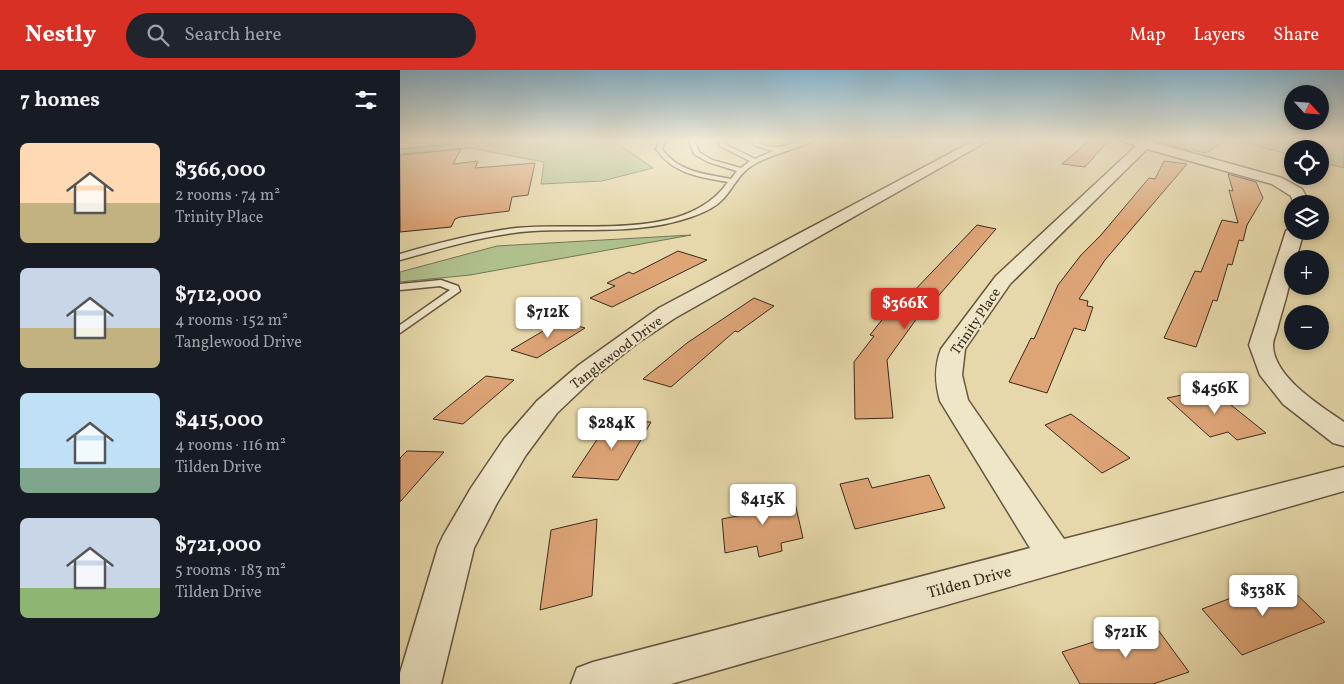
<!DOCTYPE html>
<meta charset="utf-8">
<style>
body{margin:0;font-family:Vollkorn,serif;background:#20242c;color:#f1f3f6;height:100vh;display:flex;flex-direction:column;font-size:19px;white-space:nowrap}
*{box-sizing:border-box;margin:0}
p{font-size:16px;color:#9ea1a6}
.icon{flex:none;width:28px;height:28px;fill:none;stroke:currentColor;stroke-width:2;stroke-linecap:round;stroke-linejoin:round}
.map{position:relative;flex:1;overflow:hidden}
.side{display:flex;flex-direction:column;background:#171b24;width:400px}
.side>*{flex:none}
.needle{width:32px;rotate:116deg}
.buttons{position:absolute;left:884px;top:15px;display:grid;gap:10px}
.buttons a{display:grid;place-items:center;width:45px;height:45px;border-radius:50%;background:#171b24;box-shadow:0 2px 8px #0003;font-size:25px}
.price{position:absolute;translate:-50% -42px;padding:0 11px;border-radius:5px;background:#fff;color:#222;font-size:16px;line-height:32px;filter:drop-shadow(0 1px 2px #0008)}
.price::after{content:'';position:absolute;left:50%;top:30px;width:15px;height:11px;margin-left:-8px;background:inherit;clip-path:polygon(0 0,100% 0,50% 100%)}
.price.selected{background:#d93025;color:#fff}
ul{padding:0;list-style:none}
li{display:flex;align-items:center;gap:15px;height:125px;padding:0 20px}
li span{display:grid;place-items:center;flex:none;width:140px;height:100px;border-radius:8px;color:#555}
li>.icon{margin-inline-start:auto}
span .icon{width:60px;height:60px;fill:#fffc;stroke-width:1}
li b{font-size:21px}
h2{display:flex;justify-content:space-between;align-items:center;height:60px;padding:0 20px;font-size:21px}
header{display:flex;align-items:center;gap:30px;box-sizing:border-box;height:70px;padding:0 25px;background:#d93025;color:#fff}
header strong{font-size:24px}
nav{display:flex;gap:28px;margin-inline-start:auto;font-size:18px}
.search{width:350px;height:45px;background:#20242c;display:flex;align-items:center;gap:12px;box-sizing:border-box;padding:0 18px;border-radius:28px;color:#9ea1a6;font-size:19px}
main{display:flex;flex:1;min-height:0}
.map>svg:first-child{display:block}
</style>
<header>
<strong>Nestly</strong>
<div class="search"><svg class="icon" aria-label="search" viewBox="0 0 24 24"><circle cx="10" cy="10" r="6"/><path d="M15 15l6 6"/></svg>Search here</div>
<nav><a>Map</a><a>Layers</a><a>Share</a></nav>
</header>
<main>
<section class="side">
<h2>7 homes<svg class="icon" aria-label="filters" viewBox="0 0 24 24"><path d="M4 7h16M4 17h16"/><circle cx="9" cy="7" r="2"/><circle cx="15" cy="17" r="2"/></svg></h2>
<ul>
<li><span style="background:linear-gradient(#ffd9b3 60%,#c2b280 0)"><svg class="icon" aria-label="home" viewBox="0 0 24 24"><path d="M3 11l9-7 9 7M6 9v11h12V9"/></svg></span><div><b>$366,000</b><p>2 rooms · 74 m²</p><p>Trinity Place</p></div></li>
<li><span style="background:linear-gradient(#c9d6e8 60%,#c2b280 0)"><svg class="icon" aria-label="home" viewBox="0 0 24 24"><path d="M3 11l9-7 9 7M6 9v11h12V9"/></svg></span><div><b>$712,000</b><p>4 rooms · 152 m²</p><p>Tanglewood Drive</p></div></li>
<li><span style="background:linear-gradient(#bfe0f5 75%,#7fa58c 0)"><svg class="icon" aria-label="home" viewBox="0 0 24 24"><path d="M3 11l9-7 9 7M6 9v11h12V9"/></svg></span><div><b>$415,000</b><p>4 rooms · 116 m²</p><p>Tilden Drive</p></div></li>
<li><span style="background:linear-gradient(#c9d6e8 70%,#8fb573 0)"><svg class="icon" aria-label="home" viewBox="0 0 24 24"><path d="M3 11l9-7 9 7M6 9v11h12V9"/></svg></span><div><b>$721,000</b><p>5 rooms · 183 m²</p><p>Tilden Drive</p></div></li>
</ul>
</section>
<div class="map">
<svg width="944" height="614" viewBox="0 0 944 614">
<rect width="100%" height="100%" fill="#e6d8aa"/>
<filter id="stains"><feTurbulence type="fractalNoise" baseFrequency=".004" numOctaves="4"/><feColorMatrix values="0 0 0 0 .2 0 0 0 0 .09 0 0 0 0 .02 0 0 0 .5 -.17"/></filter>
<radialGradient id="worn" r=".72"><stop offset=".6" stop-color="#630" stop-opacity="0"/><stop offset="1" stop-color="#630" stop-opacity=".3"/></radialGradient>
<path fill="#b0c08d" stroke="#757555" d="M 76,69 L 211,69 L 253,98 L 202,111 L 141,114 L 144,92 L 70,78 L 0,84 L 0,79 L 53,74 Z
M 741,69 L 944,69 L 944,98 L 920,92 L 920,79 L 892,79 L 892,85 L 830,69 L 806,83 Z
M 291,165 L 70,205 L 0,212 L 0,202 L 97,176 Z"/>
<path fill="#dea577" stroke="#3a2a1d" d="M 691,69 L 710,69 L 685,97 L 662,94 Z
M 61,79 L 53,94 L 78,91 L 75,98 L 135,93 L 128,125 L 112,127 L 109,141 L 60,147 L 55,149 L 51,157 L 0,162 L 0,85 Z
M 764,91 L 787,94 L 705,190 L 679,229 L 688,231 L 687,236 L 693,237 L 685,261 L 674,258 L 647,323 L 609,312 L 631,268 L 634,269 L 658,215 L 681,185 L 701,165 L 749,108 L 755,109 Z
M 828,104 L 856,112 L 863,128 L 847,155 L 843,171 L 839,170 L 832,195 L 828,194 L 817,231 L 813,230 L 796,277 L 764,268 L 795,201 L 801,202 L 822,150 L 838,153 L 829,120 L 833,121 Z
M 577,155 L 596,159 L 528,238 L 525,237 L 487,290 L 493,348 L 455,349 L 454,292 L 474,266 L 470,265 L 504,222 L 511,224 Z
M 278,181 L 307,190 L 212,237 L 190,228 L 215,216 L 207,213 L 229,202 L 233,204 Z
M 354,228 L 374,236 L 338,262 L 335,261 L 271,317 L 243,309 L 287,273 Z
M 160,251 L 185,258 L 137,288 L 111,280 Z
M 86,306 L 114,310 L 63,354 L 33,349 Z
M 811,319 L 866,363 L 837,370 L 828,362 L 810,367 L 767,328 Z
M 671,344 L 730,388 L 702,403 L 645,355 Z
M 210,350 L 251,352 L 218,410 L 172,407 Z
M 7,381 L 44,382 L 0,432 L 0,388 Z
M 529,405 L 545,438 L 455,459 L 440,414 L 468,408 L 472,418 Z
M 382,424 L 385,435 L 395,433 L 403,468 L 381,473 L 382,481 L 359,487 L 357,476 L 325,483 L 322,449 L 347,444 L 345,432 Z
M 197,449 L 192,526 L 140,540 L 151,460 Z
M 881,509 L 925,552 L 842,585 L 802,539 Z
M 753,553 L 789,602 L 753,614 L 680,614 L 662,582 Z"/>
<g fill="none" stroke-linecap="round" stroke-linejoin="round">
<g stroke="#655640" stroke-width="3">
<path id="service" d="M 260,69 L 266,69 L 262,79 C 278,102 305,104 331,109 L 337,101 L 308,92 L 294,84 L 288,69 L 294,69 L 299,82 L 312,90 L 341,98 L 350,91 L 320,76 L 318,69 L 324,69 L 325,74 L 355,89 L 373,81 L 356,76 L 349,69 L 355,69 C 374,88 394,68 416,69 C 398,80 372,83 353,95 C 339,103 334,117 324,128 C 315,138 303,143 291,147 C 239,165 187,158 133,161 C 87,164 44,178 0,190 L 0,184 C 38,173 76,163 116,158 C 180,151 286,173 328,112 C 300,107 273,104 256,79 Z
M 41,210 L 58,216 L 60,221 L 0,263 L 0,255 L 50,220 L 40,216 L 0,220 L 0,214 Z"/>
</g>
<g stroke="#655640" stroke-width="3">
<path id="minor" d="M 577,69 L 591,69 L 275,248 L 236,274 L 197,305 L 157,343 L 126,385 L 97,433 L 74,478 L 41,614 L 0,614 L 0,603 L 38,477 L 43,466 L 71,418 L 104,369 L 137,331 L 179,295 L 259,238 Z
M 717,69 L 745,70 L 882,108 L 902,119 L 910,134 L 894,134 L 891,126 L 872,114 L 747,79 L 610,214 L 565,279 L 562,305 L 568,330 L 664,469 L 944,397 L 944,421 L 271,614 L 171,614 L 177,598 L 193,592 L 630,478 L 540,331 C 535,313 534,297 541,279 L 596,206 L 736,76 Z
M 892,156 L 892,161 L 904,161 L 896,189 L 892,189 C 892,212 884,234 878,256 C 877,262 873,269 873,275 C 873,307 921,336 944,352 L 944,376 L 933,373 L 883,334 L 860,305 L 849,275 L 886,161 Z"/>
</g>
<use href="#service" fill="#efe6c8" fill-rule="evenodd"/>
<use href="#minor" fill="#efe6c8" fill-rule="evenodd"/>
</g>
<linearGradient id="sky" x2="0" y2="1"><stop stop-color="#87b6d0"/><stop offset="0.45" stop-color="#f4edd9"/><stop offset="1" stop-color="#f4edd9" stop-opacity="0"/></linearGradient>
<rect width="944" height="155" fill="url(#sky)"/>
<g text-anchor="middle" stroke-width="4" stroke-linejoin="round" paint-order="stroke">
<g font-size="14" fill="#3a2a1d" stroke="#efe6c8">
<text transform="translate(575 251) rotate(-56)" y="5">Trinity Place</text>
<text transform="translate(216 282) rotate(-37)" y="5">Tanglewood Drive</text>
</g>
<g font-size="16" fill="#3a2a1d" stroke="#efe6c8">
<text transform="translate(569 511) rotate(-15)" y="6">Tilden Drive</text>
</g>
</g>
<rect width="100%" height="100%" filter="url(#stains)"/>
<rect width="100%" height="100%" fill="url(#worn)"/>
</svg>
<div class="buttons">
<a><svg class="needle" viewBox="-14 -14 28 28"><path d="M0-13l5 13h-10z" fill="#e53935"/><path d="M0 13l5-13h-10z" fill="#9ea1a6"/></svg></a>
<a><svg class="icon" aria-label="locate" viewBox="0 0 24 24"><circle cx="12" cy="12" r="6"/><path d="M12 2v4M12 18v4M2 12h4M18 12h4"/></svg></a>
<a><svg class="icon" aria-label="layers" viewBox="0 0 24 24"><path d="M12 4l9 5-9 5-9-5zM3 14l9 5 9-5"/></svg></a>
<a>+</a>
<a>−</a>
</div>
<b class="price selected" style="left:505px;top:260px">$366K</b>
<b class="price" style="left:148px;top:269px">$712K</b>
<b class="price" style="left:815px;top:345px">$456K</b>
<b class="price" style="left:212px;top:380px">$284K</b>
<b class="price" style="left:363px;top:456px">$415K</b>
<b class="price" style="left:863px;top:547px">$338K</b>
<b class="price" style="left:726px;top:589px">$721K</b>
</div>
</main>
